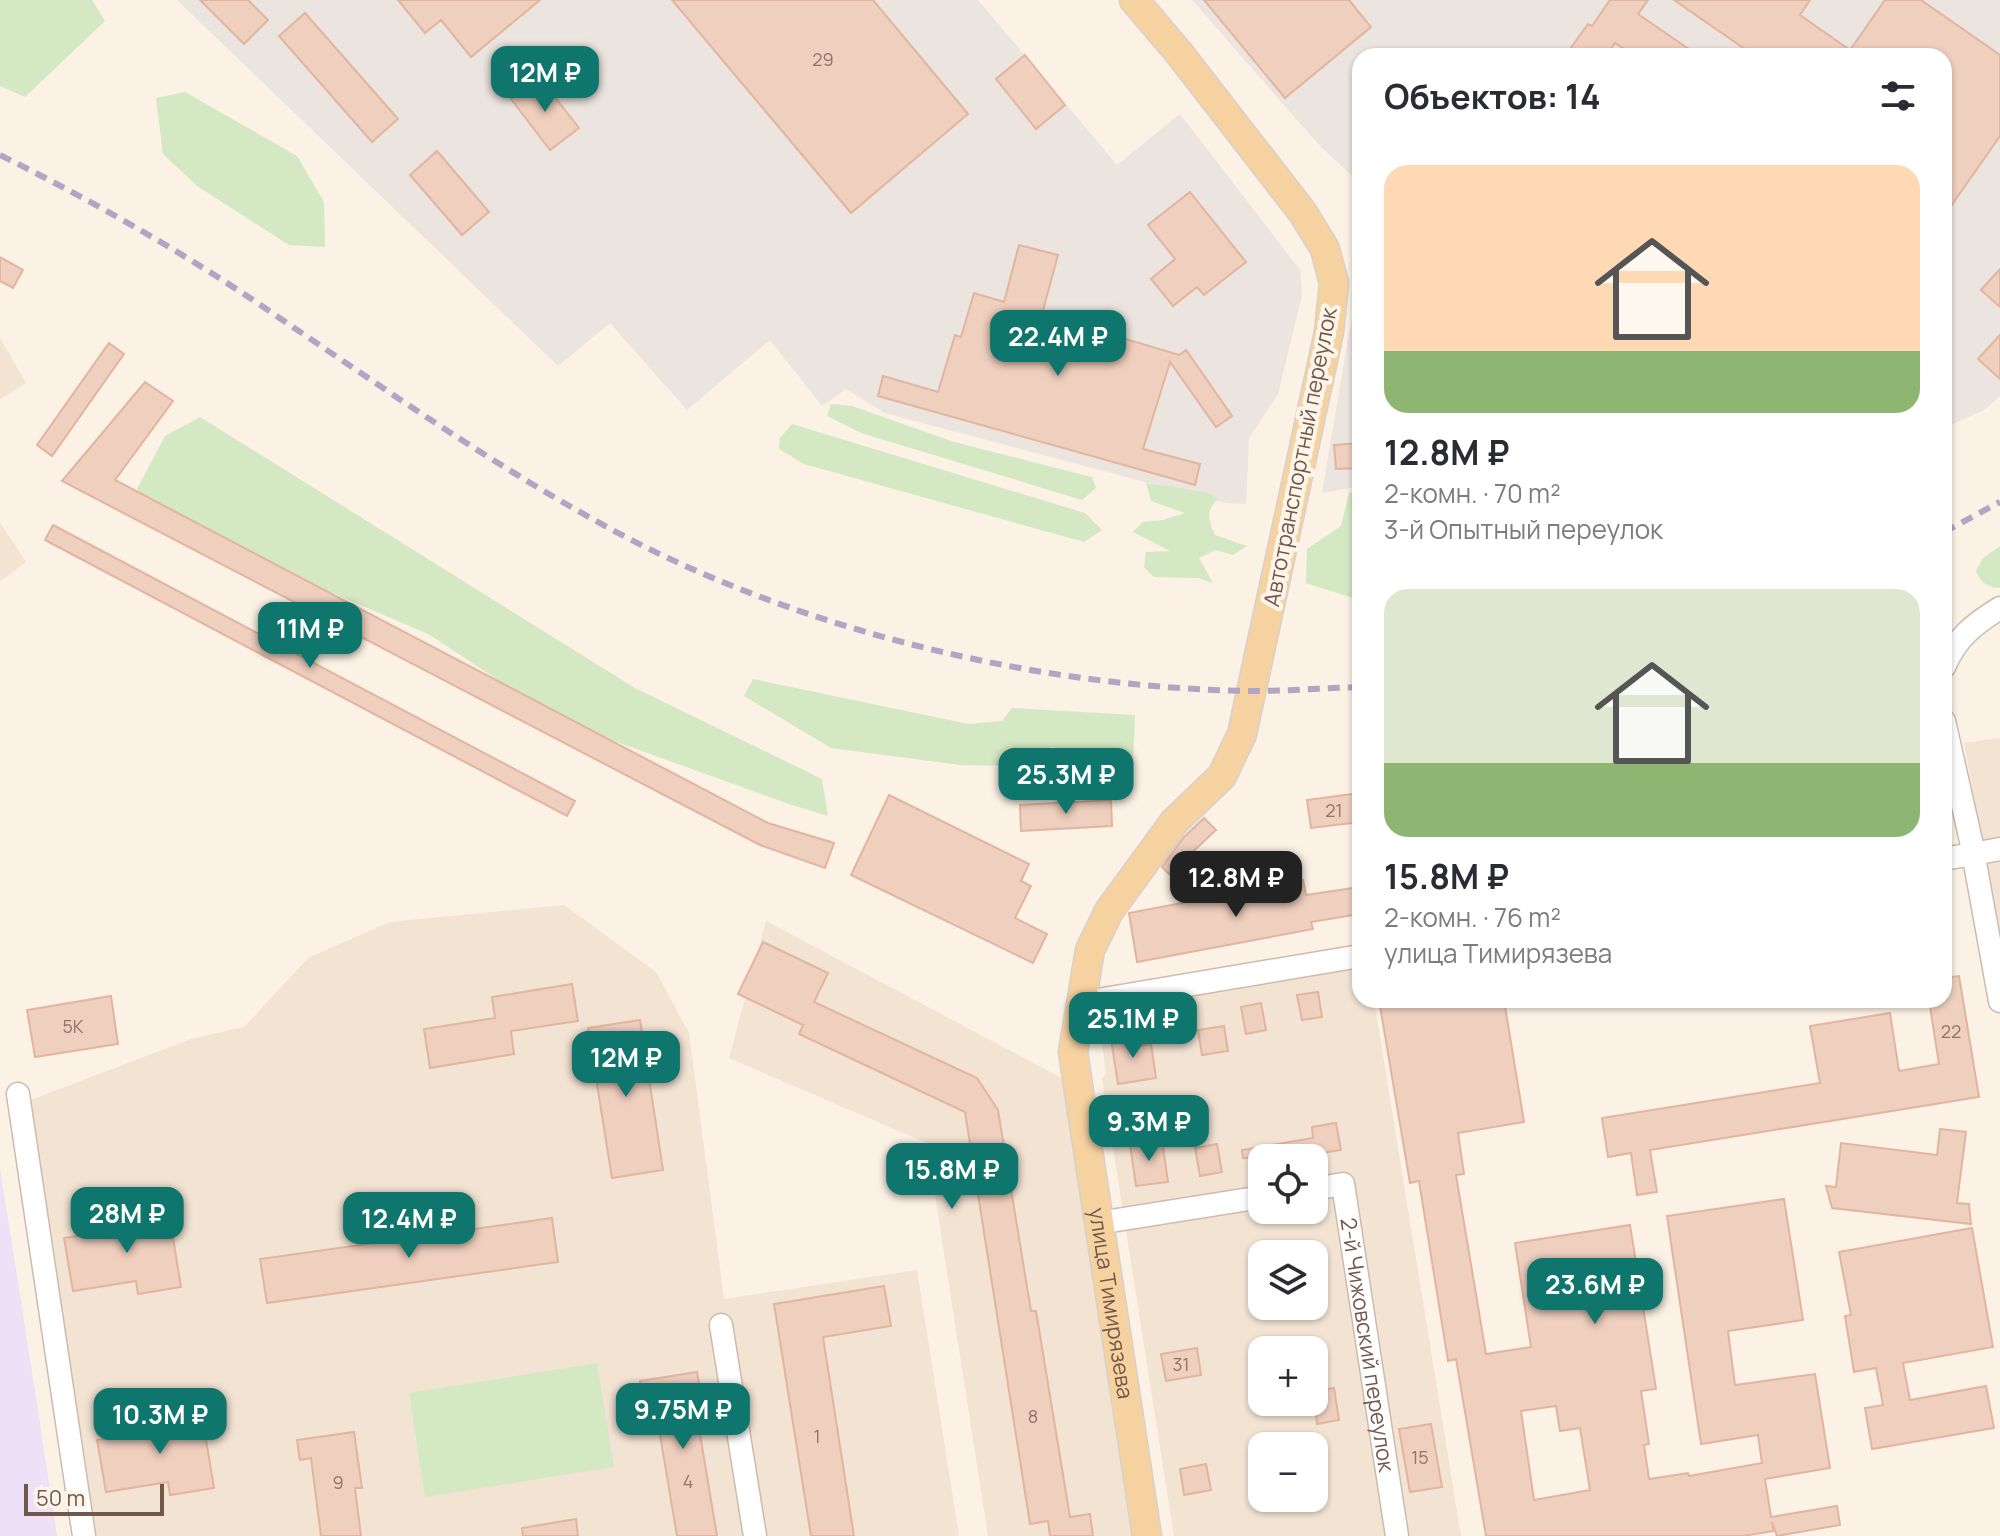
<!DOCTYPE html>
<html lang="ru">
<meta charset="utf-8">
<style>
body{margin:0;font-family:Manrope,sans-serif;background:#f7f7f7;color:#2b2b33;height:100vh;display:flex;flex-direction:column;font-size:30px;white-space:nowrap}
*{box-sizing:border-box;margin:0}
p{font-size:26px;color:#7c7c81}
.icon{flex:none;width:44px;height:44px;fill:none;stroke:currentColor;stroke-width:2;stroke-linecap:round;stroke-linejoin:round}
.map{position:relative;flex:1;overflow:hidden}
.drawer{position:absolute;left:1352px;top:48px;width:600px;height:960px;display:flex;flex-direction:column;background:#fff;border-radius:24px;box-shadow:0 2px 6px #0004}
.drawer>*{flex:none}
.controls{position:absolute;left:1248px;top:1144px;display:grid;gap:16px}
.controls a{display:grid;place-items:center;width:80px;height:80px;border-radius:16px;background:#fff;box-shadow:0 2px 6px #0004;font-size:40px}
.scale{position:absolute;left:24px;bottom:20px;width:140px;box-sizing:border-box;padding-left:8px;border:4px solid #72574b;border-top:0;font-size:22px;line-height:28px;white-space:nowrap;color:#72574b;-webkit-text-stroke:6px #fef5ea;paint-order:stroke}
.price{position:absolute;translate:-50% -68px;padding:0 18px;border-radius:16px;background:#0f766e;color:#fff;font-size:26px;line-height:52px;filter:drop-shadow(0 2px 4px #0008)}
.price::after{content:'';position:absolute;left:50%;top:48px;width:24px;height:18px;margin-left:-12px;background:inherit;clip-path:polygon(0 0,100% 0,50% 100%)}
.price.selected{background:#222;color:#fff}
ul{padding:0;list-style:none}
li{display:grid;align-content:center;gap:16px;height:424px;padding:0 32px}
li span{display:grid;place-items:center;height:248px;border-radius:24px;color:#555}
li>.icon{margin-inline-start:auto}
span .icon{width:144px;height:144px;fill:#fffc;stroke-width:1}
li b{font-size:34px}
h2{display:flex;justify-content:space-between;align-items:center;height:96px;padding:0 32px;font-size:34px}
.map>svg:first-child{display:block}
</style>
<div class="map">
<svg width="2000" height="1536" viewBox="0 0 2000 1536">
<rect width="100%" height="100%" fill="#fbf1e4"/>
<path fill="#f2e3d3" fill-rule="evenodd" d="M 0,338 L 26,383 L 0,399 Z
M 0,523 L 26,562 L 0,581 Z
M 2000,738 L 2000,939 L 1964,743 Z
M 564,905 L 656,972 L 689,1033 L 724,1299 L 917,1270 L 959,1536 L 90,1536 L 20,1104 L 191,1039 L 244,1027 L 308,958 L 390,922 Z
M 766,921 L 1071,1083 L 1137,1536 L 988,1536 L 927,1143 L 729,1058 Z
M 1360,966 L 1360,1000 L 1374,1000 L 1461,1536 L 1174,1536 L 1102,1078 L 1106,1074 L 1102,1041 L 1092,1036 L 1087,1027 L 1101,1012 L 1113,1006 ZM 1262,1158 L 1314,1158 L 1314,1210 L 1262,1210 ZM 1262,1254 L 1314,1254 L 1314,1306 L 1262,1306 ZM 1262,1350 L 1314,1350 L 1314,1402 L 1262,1402 ZM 1262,1446 L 1314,1446 L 1314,1498 L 1262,1498 Z"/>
<path fill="#ebe4df" d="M 177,0 L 978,0 L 1117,165 L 1180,114 L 1300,270 L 1302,295 L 1278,394 L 1249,438 L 1246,504 L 1225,503 L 885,413 L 846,389 L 822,406 L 770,340 L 687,410 L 610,323 L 558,366 Z
M 1192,0 L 2000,0 L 2000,396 L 1984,410 L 1944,428 L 1944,56 L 1360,56 L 1360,183 L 1321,147 Z
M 1360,290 L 1360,486 L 1322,493 L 1349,333 Z"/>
<path fill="#eee1f7" d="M 0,1168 L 36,1397 L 57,1536 L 0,1536 Z"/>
<path fill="#d4e8c4" d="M 0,0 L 92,0 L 105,21 L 25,97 L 0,86 Z
M 185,92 L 297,156 L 324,202 L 325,247 L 289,245 L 197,186 L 163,154 L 156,98 Z
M 831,404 L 852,406 L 954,442 L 1092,477 L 1096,488 L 1082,500 L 861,433 L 827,416 Z
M 200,417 L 635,688 L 822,779 L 828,816 L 789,804 L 614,741 L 549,714 L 430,635 L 161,519 L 137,489 L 165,436 Z
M 792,424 L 1085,513 L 1102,530 L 1084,542 L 804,464 L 779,449 L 780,438 Z
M 1146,483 L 1206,492 L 1218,499 C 1205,512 1208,519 1215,535 L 1247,546 L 1233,555 L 1216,550 L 1199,558 L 1213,583 L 1198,578 L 1154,577 L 1144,567 L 1146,552 L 1170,551 L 1133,532 L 1143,522 L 1163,520 L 1185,513 L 1151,501 Z
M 1360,491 L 1360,600 L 1359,600 L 1306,583 L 1307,549 L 1341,526 L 1349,493 Z
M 2000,546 L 2000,588 C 1988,588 1980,582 1976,571 L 1983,558 Z
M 753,679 L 968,724 L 1002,721 L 1012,708 L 1135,715 L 1133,767 L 1052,747 L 1014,766 L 960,765 L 831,748 L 744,696 Z
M 597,1363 L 614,1467 L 425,1497 L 409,1393 Z"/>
<path fill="#efcfbe" stroke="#e1b59f" stroke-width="2" fill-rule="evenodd" d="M 200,0 L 248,0 L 268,20 L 244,44 Z
M 398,0 L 540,0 L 471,57 L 441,20 L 425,33 Z
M 672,0 L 873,0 L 968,114 L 851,213 Z
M 1204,0 L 1349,0 L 1371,27 L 1285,98 Z
M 1610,0 L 1648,0 L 1638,14 L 1699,56 L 1634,56 L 1615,43 L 1606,56 L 1565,56 L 1588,24 L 1592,26 Z
M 1674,0 L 1810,0 L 1800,15 L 1850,50 L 1885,0 L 1921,0 L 2000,55 L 2000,136 L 1944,216 L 1944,56 L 1755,56 Z
M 305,13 L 398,119 L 372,142 L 279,36 Z
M 1025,55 L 1065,105 L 1036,129 L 996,79 Z
M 539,77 L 579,128 L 550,150 L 511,99 Z
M 437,151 L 489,212 L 462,235 L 410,175 Z
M 1190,192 L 1246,262 L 1204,295 L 1197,287 L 1173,306 L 1151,279 L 1175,259 L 1148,225 Z
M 1019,245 L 1058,255 L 1042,314 L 1179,355 L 1186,350 L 1232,416 L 1216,427 L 1170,362 L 1143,449 L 1200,464 L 1195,485 L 878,396 L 883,376 L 938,392 L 955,335 L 961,337 L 974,293 L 1004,302 Z
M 0,257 L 23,270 L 13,288 L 0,281 Z
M 2000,269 L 2000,307 L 1981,290 Z
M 2000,335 L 2000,379 L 1978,359 Z
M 109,343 L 124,354 L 52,456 L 37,445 Z
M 145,382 L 173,401 L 115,480 L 768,823 L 834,843 L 825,868 L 760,845 L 62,481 Z
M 1360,443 L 1360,468 L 1336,469 L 1334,445 Z
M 53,525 L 575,801 L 567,816 L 45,540 Z
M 1360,793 L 1360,822 L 1311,828 L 1307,800 Z
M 889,795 L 1029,864 L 1021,881 L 1031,886 L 1015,918 L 1047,934 L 1033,963 L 851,875 Z
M 1111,800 L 1112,826 L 1021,831 L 1020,805 Z
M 1204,818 L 1216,830 L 1169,874 L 1162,867 L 1184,837 Z
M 1303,880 L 1306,895 L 1360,887 L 1360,914 L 1311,922 L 1313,929 L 1137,962 L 1129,913 Z
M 763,942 L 828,973 L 814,1002 L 977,1078 L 998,1110 L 1031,1311 L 1036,1311 L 1070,1517 L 1090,1514 L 1093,1536 L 1050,1536 L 1048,1521 L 1030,1524 L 965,1112 L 799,1034 L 803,1025 L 738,994 Z
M 1959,976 L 1979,1097 L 1650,1150 L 1657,1192 L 1637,1195 L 1631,1153 L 1608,1157 L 1602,1118 L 1820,1083 L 1810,1026 L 1890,1013 L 1899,1071 L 1939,1064 L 1929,1000 L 1944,1000 L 1944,978 Z
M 572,984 L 578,1021 L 511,1031 L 514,1054 L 430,1068 L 424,1029 L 495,1018 L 492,997 Z
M 1318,992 L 1322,1017 L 1302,1020 L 1297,995 Z
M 111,996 L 118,1044 L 35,1057 L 27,1010 Z
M 1379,1000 L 1504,1000 L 1524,1122 L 1458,1133 L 1464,1174 L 1456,1175 L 1486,1354 L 1531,1347 L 1515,1243 L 1630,1225 L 1656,1389 L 1641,1391 L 1649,1444 L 1644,1445 L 1649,1479 L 1688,1473 L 1689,1476 L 1762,1463 L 1758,1435 L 1701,1444 L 1667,1216 L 1784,1199 L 1803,1320 L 1728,1331 L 1735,1385 L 1815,1374 L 1830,1468 L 1765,1479 L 1771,1517 L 1837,1506 L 1840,1525 L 1777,1536 L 1772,1522 L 1774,1531 L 1743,1536 L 1486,1536 L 1456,1359 L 1448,1361 L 1419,1181 L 1410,1183 ZM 1556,1406 L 1560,1431 L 1580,1428 L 1590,1490 L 1534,1500 L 1521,1411 Z
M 1261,1003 L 1266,1030 L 1246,1034 L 1241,1007 Z
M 640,1020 L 663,1170 L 612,1178 L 588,1028 Z
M 1224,1026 L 1228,1051 L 1202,1055 L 1198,1030 Z
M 1137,1035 L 1139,1046 L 1151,1044 L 1156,1078 L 1118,1084 L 1111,1039 Z
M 1336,1123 L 1341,1150 L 1289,1158 L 1243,1158 L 1242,1150 L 1313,1138 L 1312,1127 Z
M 1940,1129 L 1966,1132 L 1957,1203 L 1969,1204 L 1971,1224 L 1832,1208 L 1826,1186 L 1836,1187 L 1841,1143 L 1937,1155 Z
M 1162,1140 L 1168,1182 L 1136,1186 L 1130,1144 Z
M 1217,1144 L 1222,1172 L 1200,1176 L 1195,1148 Z
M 168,1207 L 181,1287 L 138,1294 L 136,1281 L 73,1291 L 64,1238 L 129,1228 L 126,1214 Z
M 552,1218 L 558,1262 L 267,1303 L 260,1259 Z
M 1972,1228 L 1993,1347 L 1903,1363 L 1910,1400 L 1986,1386 L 1994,1428 L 1872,1449 L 1865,1408 L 1883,1405 L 1876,1368 L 1854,1372 L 1845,1316 L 1851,1315 L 1839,1252 Z
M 884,1286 L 891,1326 L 823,1337 L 854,1536 L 811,1536 L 774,1304 Z
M 1197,1348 L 1201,1375 L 1166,1381 L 1161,1354 Z
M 697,1372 L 706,1427 L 699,1428 L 717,1536 L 677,1536 L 654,1399 L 643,1401 L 640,1381 Z
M 1334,1388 L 1339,1420 L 1317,1424 L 1314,1391 Z
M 201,1409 L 214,1488 L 170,1495 L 168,1482 L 106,1492 L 97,1440 L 161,1429 L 159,1415 Z
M 1431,1424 L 1442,1487 L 1410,1492 L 1399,1429 Z
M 354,1432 L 362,1488 L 355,1488 L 361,1536 L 321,1536 L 311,1458 L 300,1460 L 297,1440 Z
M 1206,1464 L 1211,1490 L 1184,1495 L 1180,1469 Z
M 576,1519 L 578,1536 L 523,1536 L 522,1528 Z"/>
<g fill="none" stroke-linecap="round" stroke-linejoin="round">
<g stroke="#cebbae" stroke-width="25">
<g id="minor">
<path d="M 1944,667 C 1956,638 1974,624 2000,608"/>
<path d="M 1944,721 L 1971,841 L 2000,1001"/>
<path d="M 1944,859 L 2000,849"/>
<path d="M 1080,1003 L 1360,956"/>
<path d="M 18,1094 L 84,1536"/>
<path id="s1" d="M 1314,1189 L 1343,1184 L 1397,1536"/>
<path d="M 1098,1223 L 1262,1197"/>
<path d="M 721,1325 L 755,1536"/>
</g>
</g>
<g stroke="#d8d0cd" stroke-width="31">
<g id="major">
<path id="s2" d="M 1134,0 L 1179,53 L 1303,213 L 1325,249 L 1334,283 L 1329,332 L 1242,734 L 1222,776 L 1174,822 L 1109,911 L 1090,950 L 1073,1052 L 1147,1536"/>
</g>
</g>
<use href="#minor" stroke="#fff" stroke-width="22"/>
<use href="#major" stroke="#f6d2a0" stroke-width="28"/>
<path stroke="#b3a4c4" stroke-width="6" stroke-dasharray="12 8" stroke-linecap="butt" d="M 0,155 C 85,197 168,244 247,296 C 365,375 482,459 607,527 C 795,630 1041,689 1255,691 C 1290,691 1325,688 1360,687
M 1944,532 L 2000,502"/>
</g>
<g text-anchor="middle" stroke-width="8" stroke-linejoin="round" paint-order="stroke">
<g font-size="18" fill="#917568">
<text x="823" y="66">29</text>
<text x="1334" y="817">21</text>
<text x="73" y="1033">5К</text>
<text x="1951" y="1038">22</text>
<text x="1181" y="1371">31</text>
<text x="1033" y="1423">8</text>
<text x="817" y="1443">1</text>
<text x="1420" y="1464">15</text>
<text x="688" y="1488">4</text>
<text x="338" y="1489">9</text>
</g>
<g font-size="22" fill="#72574b" stroke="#fef5ea">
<text transform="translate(1300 457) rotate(-79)" y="8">Автотранспортный переулок</text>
<text dy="8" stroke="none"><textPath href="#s2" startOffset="1434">улица Тимирязева</textPath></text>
<text dy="8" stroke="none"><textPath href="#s1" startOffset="192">2-й Чижовский переулок</textPath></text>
</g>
</g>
</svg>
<div class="controls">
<a><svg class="icon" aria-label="locate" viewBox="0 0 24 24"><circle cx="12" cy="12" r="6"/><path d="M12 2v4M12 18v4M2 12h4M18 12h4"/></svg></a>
<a><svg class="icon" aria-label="layers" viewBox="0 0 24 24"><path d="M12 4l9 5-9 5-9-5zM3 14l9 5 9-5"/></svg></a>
<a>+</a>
<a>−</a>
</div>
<div class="scale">50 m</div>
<b class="price" style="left:545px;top:114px">12M ₽</b>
<b class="price" style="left:1058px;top:378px">22.4M ₽</b>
<b class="price" style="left:310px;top:670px">11M ₽</b>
<b class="price" style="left:1066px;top:816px">25.3M ₽</b>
<b class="price selected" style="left:1236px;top:919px">12.8M ₽</b>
<b class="price" style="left:1133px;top:1060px">25.1M ₽</b>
<b class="price" style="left:626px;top:1099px">12M ₽</b>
<b class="price" style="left:1149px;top:1163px">9.3M ₽</b>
<b class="price" style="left:952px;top:1211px">15.8M ₽</b>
<b class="price" style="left:127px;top:1255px">28M ₽</b>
<b class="price" style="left:409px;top:1260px">12.4M ₽</b>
<b class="price" style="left:1595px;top:1326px">23.6M ₽</b>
<b class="price" style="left:683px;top:1451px">9.75M ₽</b>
<b class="price" style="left:160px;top:1456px">10.3M ₽</b>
<section class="drawer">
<h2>Объектов: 14<svg class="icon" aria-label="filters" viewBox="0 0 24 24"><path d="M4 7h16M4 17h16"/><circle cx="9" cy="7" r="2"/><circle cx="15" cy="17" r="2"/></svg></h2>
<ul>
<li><span style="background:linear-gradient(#ffd9b3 75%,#8fb573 0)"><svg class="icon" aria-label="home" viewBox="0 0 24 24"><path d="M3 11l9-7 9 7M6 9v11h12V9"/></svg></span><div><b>12.8M ₽</b><p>2-комн. · 70 m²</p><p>3-й Опытный переулок</p></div></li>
<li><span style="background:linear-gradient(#dfe7d0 70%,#8fb573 0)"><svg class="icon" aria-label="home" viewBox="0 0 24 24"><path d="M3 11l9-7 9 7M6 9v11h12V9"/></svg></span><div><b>15.8M ₽</b><p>2-комн. · 76 m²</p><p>улица Тимирязева</p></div></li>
</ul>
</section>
</div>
